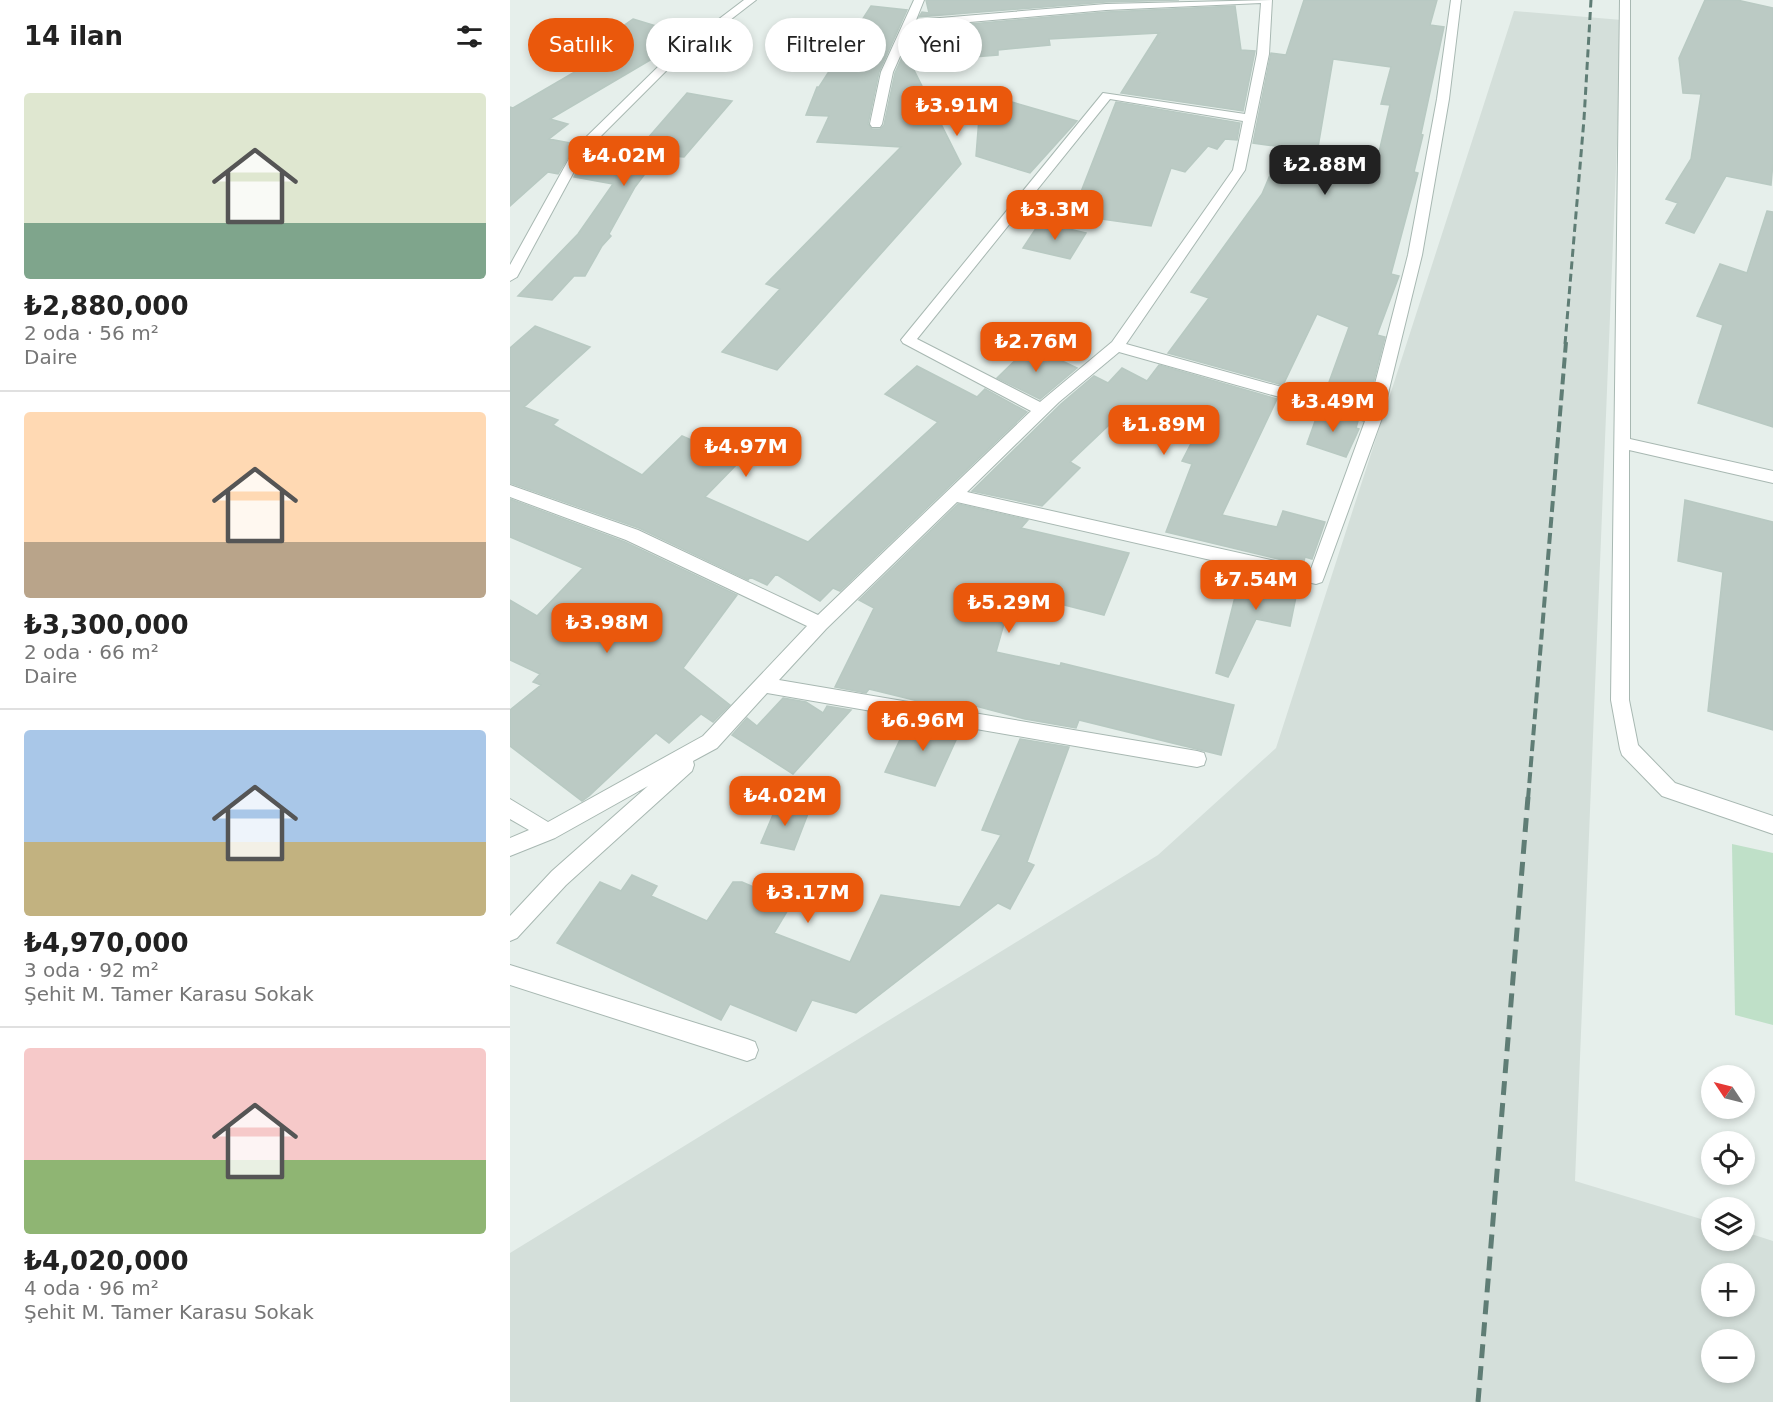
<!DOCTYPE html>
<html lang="tr">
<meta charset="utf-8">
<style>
body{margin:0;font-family:"DejaVu Sans",sans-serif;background:#f6f6f6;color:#222;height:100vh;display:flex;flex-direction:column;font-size:22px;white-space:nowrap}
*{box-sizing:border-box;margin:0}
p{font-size:20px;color:#767676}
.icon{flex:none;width:33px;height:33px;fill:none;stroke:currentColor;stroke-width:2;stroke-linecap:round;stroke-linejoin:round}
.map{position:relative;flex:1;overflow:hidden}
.side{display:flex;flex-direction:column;background:#fff;width:510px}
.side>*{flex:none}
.top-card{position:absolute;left:18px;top:18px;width:570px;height:54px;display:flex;gap:12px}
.needle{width:39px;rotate:305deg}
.buttons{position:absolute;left:1191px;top:1065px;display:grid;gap:12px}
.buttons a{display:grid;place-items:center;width:54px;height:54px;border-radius:50%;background:#fff;box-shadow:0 3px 9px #0003;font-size:30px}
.price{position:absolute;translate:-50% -51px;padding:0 14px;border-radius:12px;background:#ea580c;color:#fff;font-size:20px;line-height:39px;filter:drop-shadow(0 2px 3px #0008)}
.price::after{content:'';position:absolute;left:50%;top:36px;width:18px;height:14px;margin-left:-9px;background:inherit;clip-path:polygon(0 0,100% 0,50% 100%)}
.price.active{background:#222;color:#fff}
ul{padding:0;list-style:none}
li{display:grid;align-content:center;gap:12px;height:318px;padding:0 24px}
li+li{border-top:2px solid #e0e0e0}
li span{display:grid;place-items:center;height:186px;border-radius:6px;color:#555}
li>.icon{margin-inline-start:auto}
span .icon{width:108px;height:108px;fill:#fffc;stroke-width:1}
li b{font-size:26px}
h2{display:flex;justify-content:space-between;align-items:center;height:72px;padding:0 24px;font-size:26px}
.tag{padding:0 21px;border-radius:27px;background:#fff;box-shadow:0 3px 9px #0003;font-size:21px;line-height:54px}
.tag.active{background:#ea580c;color:#fff}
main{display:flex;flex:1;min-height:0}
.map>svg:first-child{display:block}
</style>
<main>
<section class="side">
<h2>14 ilan<svg class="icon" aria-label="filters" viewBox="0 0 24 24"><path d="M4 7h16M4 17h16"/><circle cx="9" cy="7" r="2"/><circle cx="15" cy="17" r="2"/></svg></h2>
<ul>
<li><span style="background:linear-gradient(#dfe7d0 70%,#7fa58c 0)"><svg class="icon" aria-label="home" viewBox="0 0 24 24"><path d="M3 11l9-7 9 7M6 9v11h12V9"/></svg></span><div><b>₺2,880,000</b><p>2 oda · 56 m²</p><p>Daire</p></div></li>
<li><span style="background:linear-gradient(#ffd9b3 70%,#b9a48a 0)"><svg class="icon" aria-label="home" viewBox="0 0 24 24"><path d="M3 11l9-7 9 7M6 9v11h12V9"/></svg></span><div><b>₺3,300,000</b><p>2 oda · 66 m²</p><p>Daire</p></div></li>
<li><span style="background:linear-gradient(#a9c7e8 60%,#c2b280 0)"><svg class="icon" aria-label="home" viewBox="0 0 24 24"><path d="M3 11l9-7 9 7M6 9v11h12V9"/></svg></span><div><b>₺4,970,000</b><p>3 oda · 92 m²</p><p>Şehit M. Tamer Karasu Sokak</p></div></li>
<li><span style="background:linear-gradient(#f6c9c9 60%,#8fb573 0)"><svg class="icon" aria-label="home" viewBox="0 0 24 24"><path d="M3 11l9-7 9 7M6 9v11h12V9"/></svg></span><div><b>₺4,020,000</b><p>4 oda · 96 m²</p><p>Şehit M. Tamer Karasu Sokak</p></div></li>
</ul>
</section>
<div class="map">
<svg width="1263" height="1402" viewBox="0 0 1263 1402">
<rect width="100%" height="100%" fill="#e6efeb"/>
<path fill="#d4dfda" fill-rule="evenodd" d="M 1004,11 L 1112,20 L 1065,1181 L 1201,1222 L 1202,1240 L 1234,1240 L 1235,1232 L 1263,1241 L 1263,1402 L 0,1402 L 0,1253 L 648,855 L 766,748 ZM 1202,1274 L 1234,1274 L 1234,1306 L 1202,1306 ZM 1202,1340 L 1234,1340 L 1234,1372 L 1202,1372 Z"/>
<path fill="#bfe0c8" d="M 1222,844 L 1263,853 L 1263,1025 L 1225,1015 Z"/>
<path fill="#bbcac4" stroke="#b8c9c2" stroke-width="1.5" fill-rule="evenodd" d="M 416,0 L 669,0 L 596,2 L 409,17 L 412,12 L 419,13 Z
M 794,0 L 927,0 L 920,25 L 934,27 L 911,134 L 913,135 L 904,172 L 908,173 L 881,274 L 889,276 L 867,335 L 875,337 L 862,388 L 854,408 L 814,396 L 839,327 L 807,314 L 773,385 L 658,353 L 699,298 L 681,292 L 752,194 L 772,147 L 743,143 L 761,53 L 776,55 ZM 823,59 L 881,67 L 871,104 L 880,105 L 866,165 L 807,153 Z
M 1195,0 L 1227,0 L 1263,8 L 1263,162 L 1261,185 L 1216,176 L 1184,233 L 1156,223 L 1168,203 L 1156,199 L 1181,159 L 1191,94 L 1173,93 L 1169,58 Z
M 361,6 L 397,10 L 369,72 L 358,124 L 362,129 L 370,129 L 374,125 L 385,73 L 405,29 L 596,12 L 725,6 L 731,50 L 745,51 L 733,111 L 611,93 L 649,33 L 539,39 L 540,45 L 488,50 L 488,55 L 400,62 L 451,164 L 267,370 L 212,352 L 270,289 L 256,284 L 391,147 L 307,142 L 319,116 L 296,115 L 307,87 L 309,87 Z
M 123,19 L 176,35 L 152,53 L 40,119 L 58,124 L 39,139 L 66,144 L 48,174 L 38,172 L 0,206 L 0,107 L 3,108 L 99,52 L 83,47 Z
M 177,93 L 222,101 L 174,157 L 162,156 L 154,165 L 143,163 L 125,187 L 99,234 L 101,236 L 92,246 L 75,276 L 64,276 L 42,300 L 8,296 L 68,234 L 103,184 L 64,177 L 76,154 L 83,147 L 124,154 Z
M 471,93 L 567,121 L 520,173 L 466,156 Z
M 606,102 L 730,123 L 727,140 L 715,139 L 707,149 L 698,146 L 675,172 L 661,168 L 641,226 L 562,215 Z
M 1257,211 L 1263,212 L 1263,427 L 1188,403 L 1213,325 L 1187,316 L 1210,264 L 1237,273 Z
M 530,222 L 576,233 L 560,259 L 513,248 Z
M 25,326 L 80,347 L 14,407 L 48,420 L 43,425 L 132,475 L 172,436 L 230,461 L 195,497 L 298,542 L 428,422 L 375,394 L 407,366 L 467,397 L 475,389 L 517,412 L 330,591 L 323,588 L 310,601 L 266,574 L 257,585 L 240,577 L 238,580 L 129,528 L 0,483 L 0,348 Z
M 520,346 L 567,368 L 530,399 L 487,378 Z
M 649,365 L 767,399 L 712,515 L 767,527 L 773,511 L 815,522 L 802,559 L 795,557 L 793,565 L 656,532 L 682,464 L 672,461 L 689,428 L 631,414 L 618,407 L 560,462 L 570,468 L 532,506 L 462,491 L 551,404 L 584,376 L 598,383 L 612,368 L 637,381 Z
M 809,410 L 848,421 L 846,428 L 849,429 L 836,457 L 797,444 Z
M 0,499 L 115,542 L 227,595 L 173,668 L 220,705 L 203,722 L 191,714 L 159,743 L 146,733 L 79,796 L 72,801 L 0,746 L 0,710 L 31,685 L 23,682 L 30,674 L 0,660 L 0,600 L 27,616 L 73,568 L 0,537 Z
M 1175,500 L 1263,522 L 1263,730 L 1198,711 L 1213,572 L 1168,561 Z
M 448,504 L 518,520 L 511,528 L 619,553 L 594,615 L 503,592 L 486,652 L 550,666 L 551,663 L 724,705 L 711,755 L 569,720 L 566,728 L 515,719 L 462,705 L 459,710 L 408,701 L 359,689 L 356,693 L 325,687 L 364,608 L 349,600 Z
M 732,569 L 789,582 L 780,626 L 746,619 L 718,677 L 706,673 Z
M 273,698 L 296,702 L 313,713 L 317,706 L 341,710 L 283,774 L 222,735 L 237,718 L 247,726 Z
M 399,720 L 451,729 L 425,786 L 375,772 Z
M 510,739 L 559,747 L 517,862 L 524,865 L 500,909 L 488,903 L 346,1013 L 302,1000 L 286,1031 L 220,1004 L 211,1020 L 47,943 L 90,882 L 111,891 L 122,875 L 147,886 L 141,896 L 197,921 L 223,882 L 232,882 L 282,903 L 264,933 L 340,962 L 371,895 L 450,907 L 491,835 L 472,830 Z
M 267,805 L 299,811 L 284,850 L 251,843 Z"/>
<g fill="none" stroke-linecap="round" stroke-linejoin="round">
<g stroke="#a8b8b2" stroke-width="2">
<path id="minor" d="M 234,0 L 246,0 L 163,64 L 74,153 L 7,277 L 0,281 L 0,265 L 65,148 L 155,60 Z
M 404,0 L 414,0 L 406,20 L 596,4 L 762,0 L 759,54 L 735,170 L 616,344 L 858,411 L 898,255 L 927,99 L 941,0 L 951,0 L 939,99 L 912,255 L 872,418 L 814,577 L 812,582 L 806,584 L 447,502 L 316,629 L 269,680 L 687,751 L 694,753 L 696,759 L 694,765 L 687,767 L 257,693 L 207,748 L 183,761 L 184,765 L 182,771 L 56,885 L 7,938 L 0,941 L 0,916 L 42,871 L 138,786 L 45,838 L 0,856 L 0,838 L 19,830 L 0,819 L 0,799 L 38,822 L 193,736 L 297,626 L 116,540 L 0,497 L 0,485 L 128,530 L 308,615 L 521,411 L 393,343 L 391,340 L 593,93 L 735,114 L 747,54 L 751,3 L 596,10 L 403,27 L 383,72 L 372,124 L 370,127 L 362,127 L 360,124 L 371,72 ZM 600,99 L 733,121 L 723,170 L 602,342 L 530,402 L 407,339 ZM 609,352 L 855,421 L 801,569 L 457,492 L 549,402 Z
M 1110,0 L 1120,0 L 1120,439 L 1263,471 L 1263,483 L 1119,450 L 1119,700 L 1128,745 L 1165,783 L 1263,816 L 1263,834 L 1152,796 L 1112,755 L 1110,749 L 1101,700 Z
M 0,965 L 237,1039 L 245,1042 L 248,1050 L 245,1058 L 237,1061 L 0,985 Z"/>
</g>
<use href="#minor" fill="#fff" fill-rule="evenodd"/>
<path stroke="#5f7d75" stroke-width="3" stroke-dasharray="8 4.5" stroke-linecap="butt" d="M 1055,344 L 1074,119 L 1081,0"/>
<path stroke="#5f7d75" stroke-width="4" stroke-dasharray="11 5" stroke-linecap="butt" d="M 1018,799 L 1056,342"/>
<path stroke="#5f7d75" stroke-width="5" stroke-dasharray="14 8" stroke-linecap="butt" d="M 968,1402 L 1018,797"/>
</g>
</svg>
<div class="buttons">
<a><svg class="needle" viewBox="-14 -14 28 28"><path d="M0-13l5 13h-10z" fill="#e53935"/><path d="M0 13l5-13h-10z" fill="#767676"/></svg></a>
<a><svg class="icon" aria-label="locate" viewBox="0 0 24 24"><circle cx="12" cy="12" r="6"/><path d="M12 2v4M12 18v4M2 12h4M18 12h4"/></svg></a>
<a><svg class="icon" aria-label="layers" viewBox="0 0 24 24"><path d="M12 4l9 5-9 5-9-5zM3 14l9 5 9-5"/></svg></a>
<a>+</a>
<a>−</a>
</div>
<b class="price" style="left:447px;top:137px">₺3.91M</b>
<b class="price" style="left:114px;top:187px">₺4.02M</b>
<b class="price active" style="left:815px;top:196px">₺2.88M</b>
<b class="price" style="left:545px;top:241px">₺3.3M</b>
<b class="price" style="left:526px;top:373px">₺2.76M</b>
<b class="price" style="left:823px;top:433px">₺3.49M</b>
<b class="price" style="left:654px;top:456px">₺1.89M</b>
<b class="price" style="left:236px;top:478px">₺4.97M</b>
<b class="price" style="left:746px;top:611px">₺7.54M</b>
<b class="price" style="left:499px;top:634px">₺5.29M</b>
<b class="price" style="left:97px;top:654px">₺3.98M</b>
<b class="price" style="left:413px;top:752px">₺6.96M</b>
<b class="price" style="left:275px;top:827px">₺4.02M</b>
<b class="price" style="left:298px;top:924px">₺3.17M</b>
<div class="top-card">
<a class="tag active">Satılık</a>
<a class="tag">Kiralık</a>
<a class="tag">Filtreler</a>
<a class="tag">Yeni</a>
</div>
</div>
</main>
